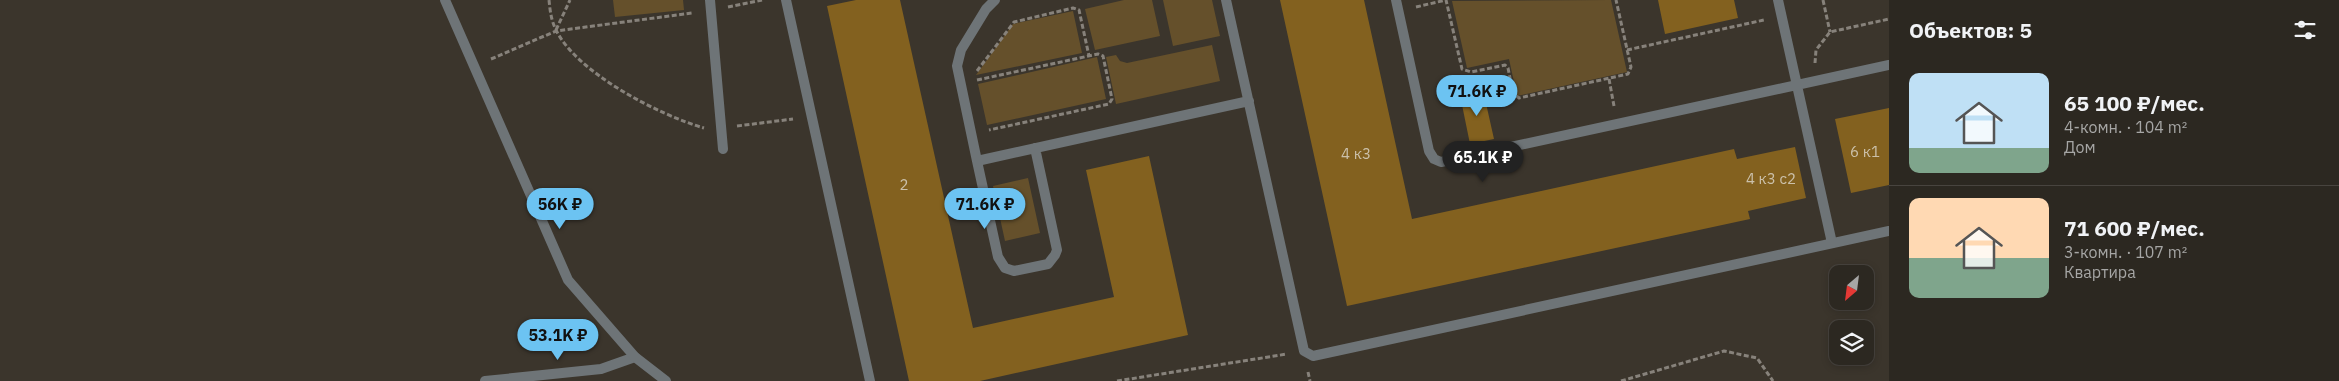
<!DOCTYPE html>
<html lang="ru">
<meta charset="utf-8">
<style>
body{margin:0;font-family:"IBM Plex Sans",sans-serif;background:#38342e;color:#f1f3f6;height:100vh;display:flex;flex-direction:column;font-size:19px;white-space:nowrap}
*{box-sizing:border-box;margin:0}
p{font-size:16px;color:#a6a6a5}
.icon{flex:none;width:28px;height:28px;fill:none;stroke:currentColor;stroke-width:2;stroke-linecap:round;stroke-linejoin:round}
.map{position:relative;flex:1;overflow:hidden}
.side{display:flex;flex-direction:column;background:#2c2821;width:450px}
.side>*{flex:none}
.needle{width:32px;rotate:208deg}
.fabs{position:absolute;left:1829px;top:265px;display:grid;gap:10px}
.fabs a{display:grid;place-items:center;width:45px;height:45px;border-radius:10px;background:#2c2821;box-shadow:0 2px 8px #0003,0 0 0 1px #48443f;font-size:25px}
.price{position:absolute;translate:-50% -42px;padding:0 11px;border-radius:18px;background:#6cc3f2;color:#111;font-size:16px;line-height:32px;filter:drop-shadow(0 1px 2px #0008)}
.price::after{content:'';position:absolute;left:50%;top:30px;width:15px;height:11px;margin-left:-8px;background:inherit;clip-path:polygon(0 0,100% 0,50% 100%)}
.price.active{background:#222;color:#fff}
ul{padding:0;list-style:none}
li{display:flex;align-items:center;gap:15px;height:125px;padding:0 20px}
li+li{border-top:1px solid #48443f}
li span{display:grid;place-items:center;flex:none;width:140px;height:100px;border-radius:10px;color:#555}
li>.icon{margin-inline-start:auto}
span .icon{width:60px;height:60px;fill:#fffc;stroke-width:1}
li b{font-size:21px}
h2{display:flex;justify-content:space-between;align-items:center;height:60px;padding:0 20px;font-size:21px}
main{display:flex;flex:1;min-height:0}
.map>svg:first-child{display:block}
</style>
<main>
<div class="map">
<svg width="1889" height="381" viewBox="0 0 1889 381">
<rect width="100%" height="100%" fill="#3b352c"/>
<path fill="#65502b" d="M 613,0 L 683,0 L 684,10 L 615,17 Z
M 1124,0 L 1152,0 L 1160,36 L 1095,50 L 1085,9 Z
M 1163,0 L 1212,0 L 1220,36 L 1173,46 Z
M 1611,0 L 1627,72 L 1517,96 L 1509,59 L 1467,68 L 1452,1 Z
M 1073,11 L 1082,53 L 976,75 L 1013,24 Z
M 1212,45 L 1220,81 L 1116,104 L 1106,57 L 1116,55 L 1120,61 L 1127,63 Z
M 1097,57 L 1106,99 L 987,125 L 978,84 Z
M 1028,178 L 1040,233 L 1005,241 L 993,186 Z"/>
<path fill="#83611f" d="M 856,0 L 900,0 L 973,328 L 1114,297 L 1086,170 L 1149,156 L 1188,335 L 980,381 L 909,381 L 827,6 Z
M 1280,0 L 1364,0 L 1412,219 L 1734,149 L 1737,159 L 1795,147 L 1806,198 L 1748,211 L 1750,219 L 1347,306 Z
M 1658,0 L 1734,0 L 1738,18 L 1665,34 Z
M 1483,90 L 1494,139 L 1470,144 L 1460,95 Z
M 1889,108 L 1889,185 L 1851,193 L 1835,119 Z"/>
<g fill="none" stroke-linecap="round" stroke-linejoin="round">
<path stroke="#87827b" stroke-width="3" stroke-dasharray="5 2.5" stroke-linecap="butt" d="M 549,0 C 550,10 551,20 556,30 C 577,73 659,115 704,128
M 1823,0 L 1830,32
M 728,7 L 762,0
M 1416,7 L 1446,0 L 1462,69 L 1471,72 L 1505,65 L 1508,68 L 1513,93 L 1519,98 L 1628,74 L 1631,67 L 1616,0
M 556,30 L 570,0
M 1627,50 L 1764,20
M 491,59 L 556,31 L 692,13
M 1815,63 L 1816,50 L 1830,32 L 1889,19
M 977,71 L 1014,22 L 1073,8 L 1079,10 L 1089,56
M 1609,79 L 1614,106
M 977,80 L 1098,54 L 1103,56 L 1112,99 L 1109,104 L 989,130
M 737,126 L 793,119
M 1308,372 L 1310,381
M 1117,381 L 1287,354
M 1621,381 L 1724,351 L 1757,358 L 1773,381"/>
<path stroke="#6e7477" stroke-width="10" d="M 710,0 L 723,149
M 786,0 L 870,381
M 1226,0 L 1304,351 L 1313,356 L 1889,231
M 1396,0 L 1429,151 L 1434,159 L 1441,162 L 1889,65
M 1778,0 L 1832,243
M 1035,148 L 1057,250 L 1055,255 L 1048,264 L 1014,271 L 1005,268 L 998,257 L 977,161 L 1249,101
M 977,161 L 957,66 L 961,50 L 986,9 L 995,0"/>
<path stroke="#6e7477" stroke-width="10" d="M 485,381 L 601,369 L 635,357"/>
<path stroke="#6e7477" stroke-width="10" d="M 445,0 L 568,280 L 635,357 L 666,381"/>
</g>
<g text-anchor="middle" stroke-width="5" stroke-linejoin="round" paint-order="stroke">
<g font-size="15" fill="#cbc0aa">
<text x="1865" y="157">6 к1</text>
<text x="1356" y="159">4 к3</text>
<text x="1771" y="184">4 к3 c2</text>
<text x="904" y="190">2</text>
</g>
</g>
</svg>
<div class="fabs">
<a><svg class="needle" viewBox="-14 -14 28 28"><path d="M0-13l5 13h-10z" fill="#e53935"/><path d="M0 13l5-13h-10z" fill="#a6a6a5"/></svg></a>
<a><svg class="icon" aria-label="layers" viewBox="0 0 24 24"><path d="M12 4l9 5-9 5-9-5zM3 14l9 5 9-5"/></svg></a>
</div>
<b class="price" style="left:1477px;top:117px">71.6K ₽</b>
<b class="price active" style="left:1483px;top:183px">65.1K ₽</b>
<b class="price" style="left:560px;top:230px">56K ₽</b>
<b class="price" style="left:985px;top:230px">71.6K ₽</b>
<b class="price" style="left:558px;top:361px">53.1K ₽</b>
</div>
<section class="side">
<h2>Объектов: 5<svg class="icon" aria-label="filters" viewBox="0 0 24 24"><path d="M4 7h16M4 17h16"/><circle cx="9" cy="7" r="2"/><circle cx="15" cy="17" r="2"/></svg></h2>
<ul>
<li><span style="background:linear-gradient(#bfe0f5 75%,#7fa58c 0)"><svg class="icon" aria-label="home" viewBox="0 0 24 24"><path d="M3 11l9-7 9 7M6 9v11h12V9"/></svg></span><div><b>65 100 ₽/мес.</b><p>4-комн. · 104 m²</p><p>Дом</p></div></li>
<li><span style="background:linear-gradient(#ffd9b3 60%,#7fa58c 0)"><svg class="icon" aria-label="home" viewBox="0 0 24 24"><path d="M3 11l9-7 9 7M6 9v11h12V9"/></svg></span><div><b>71 600 ₽/мес.</b><p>3-комн. · 107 m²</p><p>Квартира</p></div></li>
</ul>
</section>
</main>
